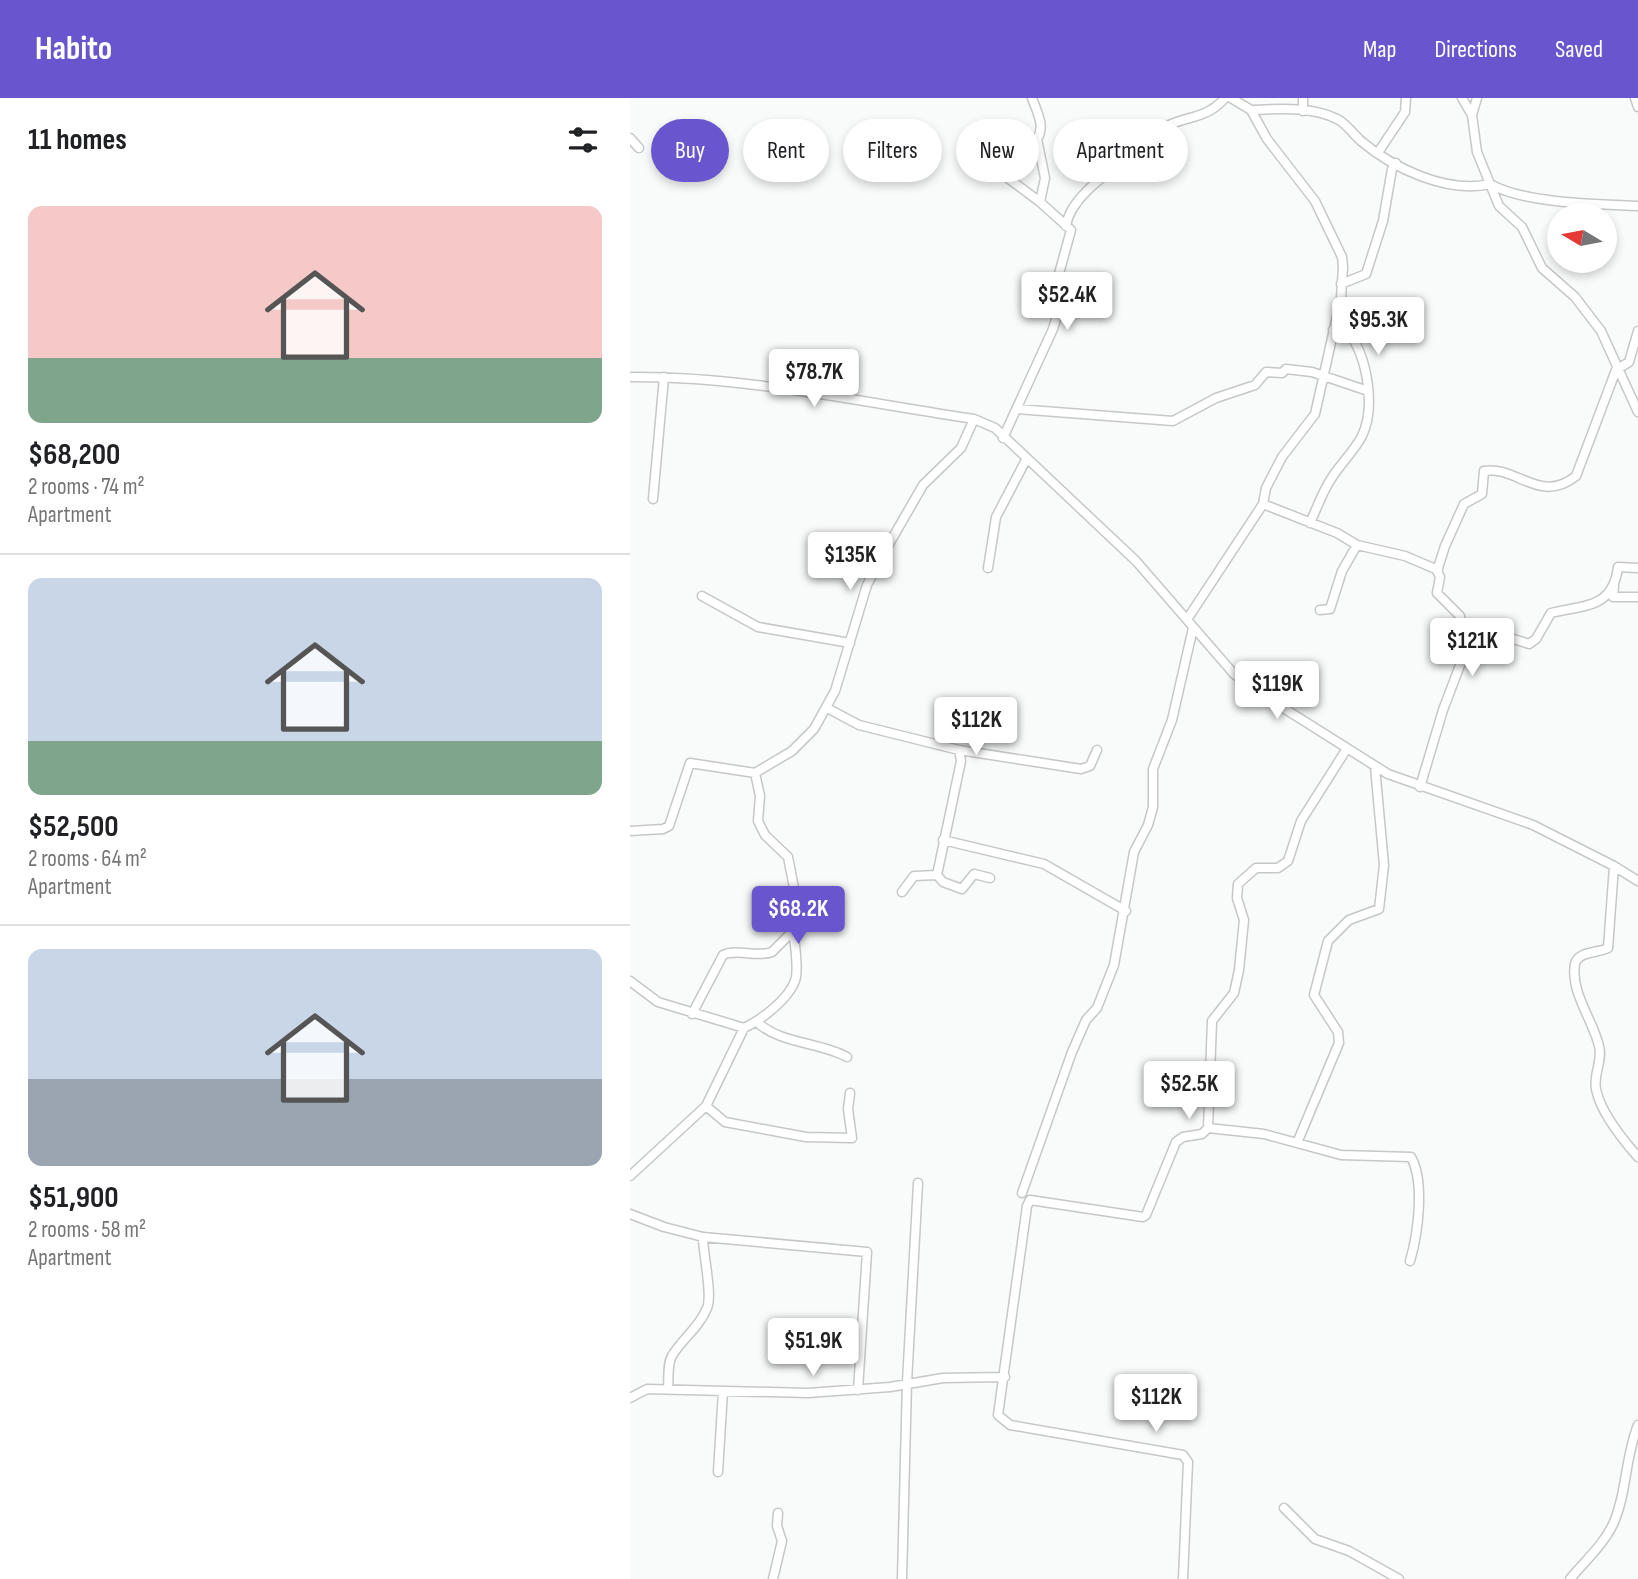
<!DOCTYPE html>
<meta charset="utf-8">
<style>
body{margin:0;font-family:"Sofia Sans Condensed",sans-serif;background:#f2f2f2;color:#202124;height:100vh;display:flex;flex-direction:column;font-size:26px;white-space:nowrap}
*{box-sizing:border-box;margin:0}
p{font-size:23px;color:#757577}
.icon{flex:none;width:38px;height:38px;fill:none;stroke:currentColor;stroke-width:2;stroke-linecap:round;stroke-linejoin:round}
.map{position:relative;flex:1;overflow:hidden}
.side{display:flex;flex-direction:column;background:#fff;width:630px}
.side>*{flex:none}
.guide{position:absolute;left:21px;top:21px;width:665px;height:63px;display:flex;gap:14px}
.needle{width:46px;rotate:280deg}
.controls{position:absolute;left:917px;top:105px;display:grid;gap:14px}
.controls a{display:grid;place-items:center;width:70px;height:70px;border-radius:50%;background:#fff;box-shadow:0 4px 10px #0003;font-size:35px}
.price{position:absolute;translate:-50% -60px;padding:0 16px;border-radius:7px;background:#fff;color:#222;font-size:23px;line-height:46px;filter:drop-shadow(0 2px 4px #0008)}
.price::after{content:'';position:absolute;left:50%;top:42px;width:21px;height:16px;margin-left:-10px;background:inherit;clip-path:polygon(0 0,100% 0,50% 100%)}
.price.selected{background:#6956cf;color:#fff}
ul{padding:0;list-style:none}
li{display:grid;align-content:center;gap:14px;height:371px;padding:0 28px}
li+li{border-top:2px solid #e0e0e0}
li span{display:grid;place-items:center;height:217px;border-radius:14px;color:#555}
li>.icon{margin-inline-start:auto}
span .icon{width:126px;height:126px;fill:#fffc;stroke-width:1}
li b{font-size:30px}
h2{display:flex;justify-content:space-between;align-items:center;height:84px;padding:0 28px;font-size:30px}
.pill{padding:0 24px;border-radius:32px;background:#fff;box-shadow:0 4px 10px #0003;font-size:24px;line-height:63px}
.pill.selected{background:#6956cf;color:#fff}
header{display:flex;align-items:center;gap:42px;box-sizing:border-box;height:98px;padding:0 35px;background:#6956cf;color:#fff}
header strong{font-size:33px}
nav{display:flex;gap:38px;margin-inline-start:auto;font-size:24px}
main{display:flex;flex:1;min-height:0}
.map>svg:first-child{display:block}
</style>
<header>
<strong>Habito</strong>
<nav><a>Map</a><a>Directions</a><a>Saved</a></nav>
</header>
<main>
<section class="side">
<h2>11 homes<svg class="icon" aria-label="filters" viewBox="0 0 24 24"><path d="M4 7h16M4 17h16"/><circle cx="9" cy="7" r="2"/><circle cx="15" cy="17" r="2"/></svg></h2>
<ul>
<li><span style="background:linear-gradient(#f6c9c9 70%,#7fa58c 0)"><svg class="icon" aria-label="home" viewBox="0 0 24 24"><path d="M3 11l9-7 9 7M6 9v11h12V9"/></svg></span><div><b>$68,200</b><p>2 rooms · 74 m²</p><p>Apartment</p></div></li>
<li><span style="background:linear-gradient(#c9d6e8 75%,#7fa58c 0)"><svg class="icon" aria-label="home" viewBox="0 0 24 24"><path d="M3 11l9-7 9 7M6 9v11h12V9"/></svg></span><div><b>$52,500</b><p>2 rooms · 64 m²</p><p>Apartment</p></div></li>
<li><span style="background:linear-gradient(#c9d6e8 60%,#9aa5b1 0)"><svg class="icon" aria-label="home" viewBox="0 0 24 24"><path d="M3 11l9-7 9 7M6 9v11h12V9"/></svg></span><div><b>$51,900</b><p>2 rooms · 58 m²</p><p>Apartment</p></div></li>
</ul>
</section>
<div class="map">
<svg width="1008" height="1481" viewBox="0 0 1008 1481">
<rect width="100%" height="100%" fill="#f8fbf9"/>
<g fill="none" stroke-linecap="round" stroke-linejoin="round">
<g stroke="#c5c8c6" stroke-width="11">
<path id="street" d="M 402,0 C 406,12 416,28 407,41 L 415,80 L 410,104
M 832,0 L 842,17 L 847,54 L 869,108 L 892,129 L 912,170 L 945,199 L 971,233 L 1008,314
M 1005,0 L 1008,9
M 621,12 C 648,11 681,8 707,21 C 716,25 723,36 731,43 C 763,70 817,96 860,86 C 896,106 967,106 1008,108
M 673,13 L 673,0
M 842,17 L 847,0
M 0,40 L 9,50
M 749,53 L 775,14 L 776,0
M 355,63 L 410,104 L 441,132 L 424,194 L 426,221 L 423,231 L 373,340
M 436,128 C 442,89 505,61 530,32 C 554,16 574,24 595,0
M 711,186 L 736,176 L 753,123 L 762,71 L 766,65
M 0,279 C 115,278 230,304 344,321 L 365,330 L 506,463 L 604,576 L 633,597 L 758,676 L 903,727 L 984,768 L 1008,783
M 387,311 L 543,323 L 586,300 L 625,287 L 636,274 L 652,275 L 656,271 L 682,274 L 738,293
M 23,401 L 34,279
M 633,406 L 707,435 L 727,447 L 775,458 L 808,472
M 680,425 C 686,412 691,398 698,386 C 707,369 723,355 732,338 C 746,309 737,259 719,235 L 703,232
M 358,470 L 366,419 L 397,360
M 984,488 L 983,499 L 1008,499
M 72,498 L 128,529 L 220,545
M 690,512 L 700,511 L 712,473 L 727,447
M 558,520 L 633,406 L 636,390 L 652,359 L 685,316 L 711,200 L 713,169 L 712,159 L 685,103 L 637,41 L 621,12 L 601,0
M 835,544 L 847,542 L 856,532 L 899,546 L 906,541 L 921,515 C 953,507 983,511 988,469 L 1008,470
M 197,610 L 229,627 L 329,652 L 331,663 L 307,777 L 313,784 L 332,791 L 344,776 L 360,780
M 329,652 L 451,671 L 460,668 L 467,652
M 790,689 L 813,612 L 835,554 L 830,518 L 807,495 L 810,479 L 807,473 L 815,448 L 834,406 L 852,396 L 854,373 C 886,367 910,407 946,378 L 986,272 L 999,264 L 1008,233
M 0,733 L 33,731 L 39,728 L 60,665 L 125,675 L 162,653 L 184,631 L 205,593 L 237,487 L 255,453 L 293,387 L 331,350 L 344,321
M 313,742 L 414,766 L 496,813
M 984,768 L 978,850 C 969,855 948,853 945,866 C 940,894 963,922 969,948 C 973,962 963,977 966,991 C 970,1013 993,1042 1008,1059
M 272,794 L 284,778 L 307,777
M 0,883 L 28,904 L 114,930 C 131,922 162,899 166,879 C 168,865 165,846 163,833
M 62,916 L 93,857 C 107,850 126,860 142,854 L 166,830 L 164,790 L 158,759 L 135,737 L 128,723 L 130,698 L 125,675
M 127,924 C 150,946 190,944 217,959
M 76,1008 L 95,1024 L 176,1039 L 222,1040 L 218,1011 L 220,995
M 578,1030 L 634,1036 L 711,1057 L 781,1059 C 795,1084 788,1136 780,1163
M 667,1045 L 709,945 L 708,934 L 684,897 L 698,843 L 719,822 L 749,811 L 754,767 L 745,669
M 0,1078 L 76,1008 L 114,930
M 392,1095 L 442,954 L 456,922 L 467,910 L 484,867 L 504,754 L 518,727 L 523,709 L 523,671 L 542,622 L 563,530
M 0,1116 L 34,1129 L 73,1139 L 237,1154 L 228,1292
M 38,1291 C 39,1281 37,1266 42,1258 C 51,1242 69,1230 77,1210 C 83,1197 73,1157 73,1139
M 0,1300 L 17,1291 L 178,1295 L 260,1289 L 313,1280 L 375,1279
M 88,1374 L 93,1293
M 654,1410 L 685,1441 L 719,1453 L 769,1481
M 143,1481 L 152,1443 L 147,1428 L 148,1415
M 272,1481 L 277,1284 L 288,1085
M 553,1481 L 558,1364 L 553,1357 L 380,1327 L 368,1317 L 397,1108 L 400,1102 L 513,1119 L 516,1117 L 546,1044 L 553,1039 L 572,1036 L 578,1030 L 582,923 L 604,895 L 609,872 L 614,822 L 607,800 L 608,786 L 626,770 L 648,770 L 658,763 L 671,723 L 716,652
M 940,1481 C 955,1463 975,1445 984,1424 C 997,1394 995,1359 1008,1327"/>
</g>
<use href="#street" stroke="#fff" stroke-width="8"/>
</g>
</svg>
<div class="controls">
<a><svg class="needle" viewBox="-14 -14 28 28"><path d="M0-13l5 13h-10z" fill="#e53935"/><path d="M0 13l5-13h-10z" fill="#757577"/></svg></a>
</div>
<b class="price" style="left:437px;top:234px">$52.4K</b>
<b class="price" style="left:748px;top:259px">$95.3K</b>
<b class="price" style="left:184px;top:311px">$78.7K</b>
<b class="price" style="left:220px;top:494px">$135K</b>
<b class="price" style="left:842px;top:580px">$121K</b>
<b class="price" style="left:647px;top:623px">$119K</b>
<b class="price" style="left:346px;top:659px">$112K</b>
<b class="price selected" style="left:168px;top:848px">$68.2K</b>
<b class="price" style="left:559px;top:1023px">$52.5K</b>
<b class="price" style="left:183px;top:1280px">$51.9K</b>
<b class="price" style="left:526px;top:1336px">$112K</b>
<div class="guide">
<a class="pill selected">Buy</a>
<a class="pill">Rent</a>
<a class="pill">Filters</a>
<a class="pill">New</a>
<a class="pill">Apartment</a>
</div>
</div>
</main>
